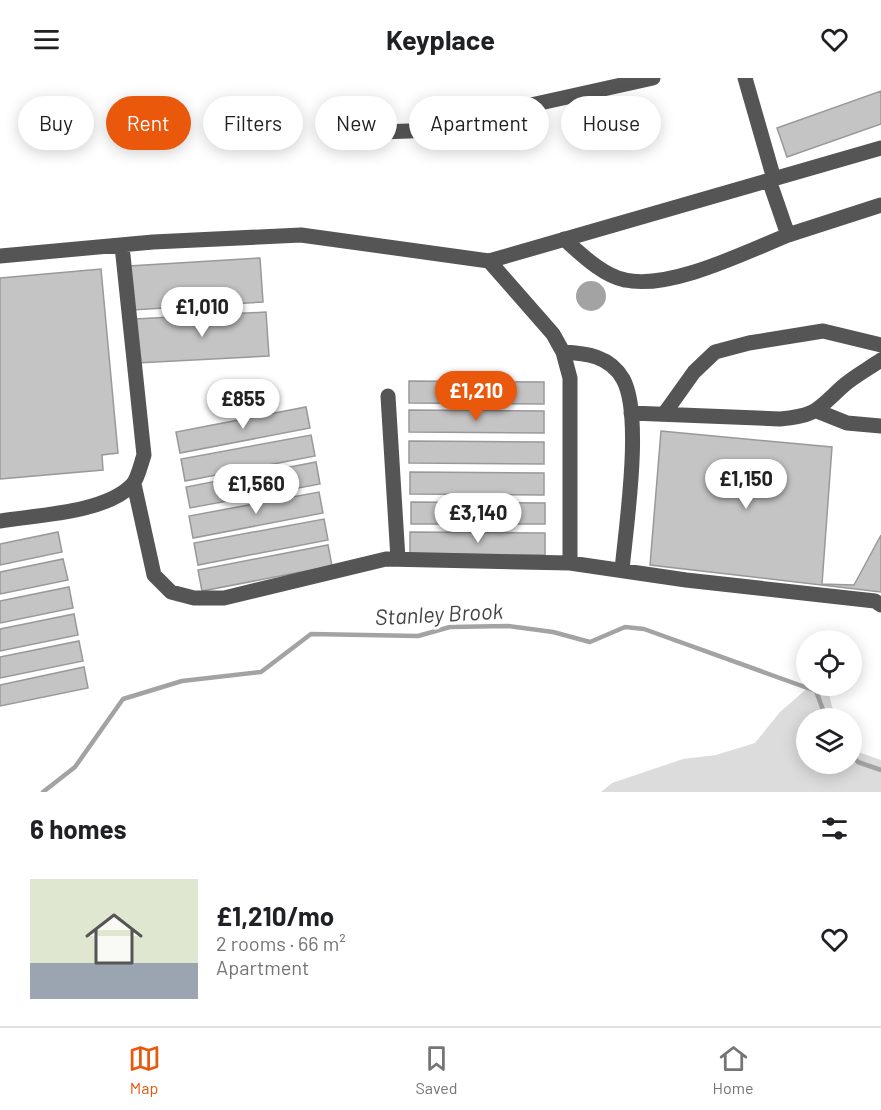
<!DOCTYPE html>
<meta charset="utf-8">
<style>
body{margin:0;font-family:Barlow,sans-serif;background:#f6f6f6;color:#202124;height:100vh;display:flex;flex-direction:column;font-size:22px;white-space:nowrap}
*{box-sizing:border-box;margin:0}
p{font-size:20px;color:#757577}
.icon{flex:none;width:33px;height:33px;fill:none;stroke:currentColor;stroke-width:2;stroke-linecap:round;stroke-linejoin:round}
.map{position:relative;height:714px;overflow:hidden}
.side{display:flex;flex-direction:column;background:#fff;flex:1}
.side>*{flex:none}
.top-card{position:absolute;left:18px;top:18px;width:846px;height:54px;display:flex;gap:12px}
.controls{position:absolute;left:796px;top:552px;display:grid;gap:12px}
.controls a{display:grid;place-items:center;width:66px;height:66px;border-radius:50%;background:#fff;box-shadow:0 3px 15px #0003;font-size:30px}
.price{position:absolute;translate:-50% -51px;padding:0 14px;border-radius:21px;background:#fff;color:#222;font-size:20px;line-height:39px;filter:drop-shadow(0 2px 3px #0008)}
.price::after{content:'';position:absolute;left:50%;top:36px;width:18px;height:14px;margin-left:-9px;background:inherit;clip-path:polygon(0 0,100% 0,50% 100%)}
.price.selected{background:#ea580c;color:#fff}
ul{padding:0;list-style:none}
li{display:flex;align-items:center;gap:18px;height:150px;padding:0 30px}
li+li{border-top:2px solid #e0e0e0}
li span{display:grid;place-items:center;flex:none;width:168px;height:120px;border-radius:0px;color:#555}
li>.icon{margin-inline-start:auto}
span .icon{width:72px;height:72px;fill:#fffc;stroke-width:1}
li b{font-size:26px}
h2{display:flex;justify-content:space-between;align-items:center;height:72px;padding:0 30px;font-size:26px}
.tag{padding:0 21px;border-radius:27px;background:#fff;box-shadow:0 3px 15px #0003;font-size:21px;line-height:54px}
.tag.selected{background:#ea580c;color:#fff}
header{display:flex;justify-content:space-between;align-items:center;height:78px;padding:0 30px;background:#fff;font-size:27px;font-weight:700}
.tabs{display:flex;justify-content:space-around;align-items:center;height:84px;border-top:2px solid #e0e0e0;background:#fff;font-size:16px;color:#757577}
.tabs a{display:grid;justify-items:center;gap:3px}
.tabs .selected{color:#ea580c}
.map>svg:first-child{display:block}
</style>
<header><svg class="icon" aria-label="menu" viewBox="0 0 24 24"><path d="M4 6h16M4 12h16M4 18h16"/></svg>Keyplace<svg class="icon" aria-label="heart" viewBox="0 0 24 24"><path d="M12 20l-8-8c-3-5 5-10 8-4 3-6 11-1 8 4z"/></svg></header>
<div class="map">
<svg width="881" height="714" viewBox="0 0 881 714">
<rect width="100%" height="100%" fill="#fff"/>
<path fill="#dcdcdc" d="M 810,608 L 827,608 L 835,640 L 807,640 L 807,686 L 852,686 L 852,665 L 858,674 L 881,682 L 881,714 L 601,714 L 612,705 L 683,681 L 716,677 L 755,665 L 780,634 Z"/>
<path fill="#a3a3a3" d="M576 218a15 15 0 1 1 30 0a15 15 0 1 1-30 0Z"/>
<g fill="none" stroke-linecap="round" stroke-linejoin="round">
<path stroke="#a3a3a3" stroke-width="4.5" d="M 852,677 L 858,684 L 881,692
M 43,714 L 75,689 L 123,621 L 182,603 L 261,594 L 311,556 L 418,558 L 450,549 L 508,548 L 553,554 L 590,564 L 625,549 L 644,551 L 816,613 L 826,640"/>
</g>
<path fill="#c4c4c4" stroke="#999" stroke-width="1.5" d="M 881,13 L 881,46 L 787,79 L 777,50 Z
M 260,180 L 263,224 L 132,232 L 129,188 Z
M 101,191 L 118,375 L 102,377 L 103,392 L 0,401 L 0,200 Z
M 266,234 L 269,278 L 137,285 L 135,241 Z
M 409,303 L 544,304 L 544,326 L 409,325 Z
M 306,329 L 310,350 L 180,375 L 176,354 Z
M 409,332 L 544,333 L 544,355 L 409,354 Z
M 661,353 L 832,369 L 822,506 L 854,507 L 881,457 L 881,514 L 650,487 Z
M 311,357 L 315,378 L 185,403 L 181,381 Z
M 409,363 L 544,364 L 544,386 L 409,385 Z
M 316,384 L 320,406 L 190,430 L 186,409 Z
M 410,394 L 544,395 L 544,417 L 410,416 Z
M 319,414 L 323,435 L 193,460 L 189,438 Z
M 411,424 L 545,425 L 545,446 L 411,446 Z
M 324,441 L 328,462 L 198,487 L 194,465 Z
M 58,454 L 62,474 L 0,487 L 0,466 Z
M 410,454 L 545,455 L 545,477 L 410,476 Z
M 328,467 L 332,488 L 202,513 L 198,492 Z
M 63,481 L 68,502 L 0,516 L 0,494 Z
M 69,509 L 73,530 L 0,545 L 0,523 Z
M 74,536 L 78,557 L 0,573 L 0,551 Z
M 79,563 L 83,583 L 0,600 L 0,579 Z
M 84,589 L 88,610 L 0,628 L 0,607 Z"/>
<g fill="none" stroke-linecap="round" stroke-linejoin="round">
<path stroke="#555" stroke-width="15" d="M 745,0 L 774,101
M 380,54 C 420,52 460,55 495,35 L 653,0
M 769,102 L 788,157 L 881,127
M 564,161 C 581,176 603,198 625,202 C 670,212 746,174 788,157
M 0,178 L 153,164 L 301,157 L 489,183 L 881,70
M 489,183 L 553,256 L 563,274 L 570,300 L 570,485
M 563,274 C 586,275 610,278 623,301 C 643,337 626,448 622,492
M 388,318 L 398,481
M 817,333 L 847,345 L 881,348
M 631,335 L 780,341 C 816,338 817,332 842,309 C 853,299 868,291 881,282
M 664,336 L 694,294 L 715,274 L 749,265 L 823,253 L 881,267
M 134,406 L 154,497 L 171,514 L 194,520 L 224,520 L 386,481 L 570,485 L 686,502 L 875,523 L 881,527
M 0,443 C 37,437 105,435 132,407 C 138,401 141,385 144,377 L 122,168"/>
</g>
<g text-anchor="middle" stroke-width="6" stroke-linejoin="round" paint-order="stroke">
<g font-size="22" font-style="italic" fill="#444" stroke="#fff">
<text transform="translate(439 536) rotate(-3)" y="8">Stanley Brook</text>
</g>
</g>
</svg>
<div class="controls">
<a><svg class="icon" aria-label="locate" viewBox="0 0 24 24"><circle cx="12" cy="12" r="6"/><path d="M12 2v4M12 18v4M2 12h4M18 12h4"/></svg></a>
<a><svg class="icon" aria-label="layers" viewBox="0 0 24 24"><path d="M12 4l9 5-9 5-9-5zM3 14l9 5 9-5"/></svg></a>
</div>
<b class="price" style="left:202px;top:260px">£1,010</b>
<b class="price selected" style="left:476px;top:344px">£1,210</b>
<b class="price" style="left:243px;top:352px">£855</b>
<b class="price" style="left:746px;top:432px">£1,150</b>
<b class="price" style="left:256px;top:437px">£1,560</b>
<b class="price" style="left:478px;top:466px">£3,140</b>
<div class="top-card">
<a class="tag">Buy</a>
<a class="tag selected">Rent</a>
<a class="tag">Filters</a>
<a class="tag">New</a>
<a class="tag">Apartment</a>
<a class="tag">House</a>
</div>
</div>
<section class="side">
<h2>6 homes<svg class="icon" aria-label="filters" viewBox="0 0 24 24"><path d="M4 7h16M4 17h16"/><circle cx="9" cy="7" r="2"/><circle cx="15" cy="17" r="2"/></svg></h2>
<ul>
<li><span style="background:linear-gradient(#dfe7d0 70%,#9aa5b1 0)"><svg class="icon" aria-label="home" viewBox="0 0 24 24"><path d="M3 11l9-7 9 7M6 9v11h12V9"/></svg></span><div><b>£1,210/mo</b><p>2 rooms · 66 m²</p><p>Apartment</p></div><svg class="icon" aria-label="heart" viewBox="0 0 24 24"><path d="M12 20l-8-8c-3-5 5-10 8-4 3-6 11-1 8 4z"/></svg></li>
</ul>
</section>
<nav class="tabs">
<a class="selected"><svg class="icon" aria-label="map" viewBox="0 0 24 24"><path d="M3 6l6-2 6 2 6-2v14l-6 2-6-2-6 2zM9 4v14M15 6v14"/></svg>Map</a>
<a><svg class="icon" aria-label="saved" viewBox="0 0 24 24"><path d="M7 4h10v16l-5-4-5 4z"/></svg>Saved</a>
<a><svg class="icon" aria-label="home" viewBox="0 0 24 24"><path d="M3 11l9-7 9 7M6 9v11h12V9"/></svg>Home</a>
</nav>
